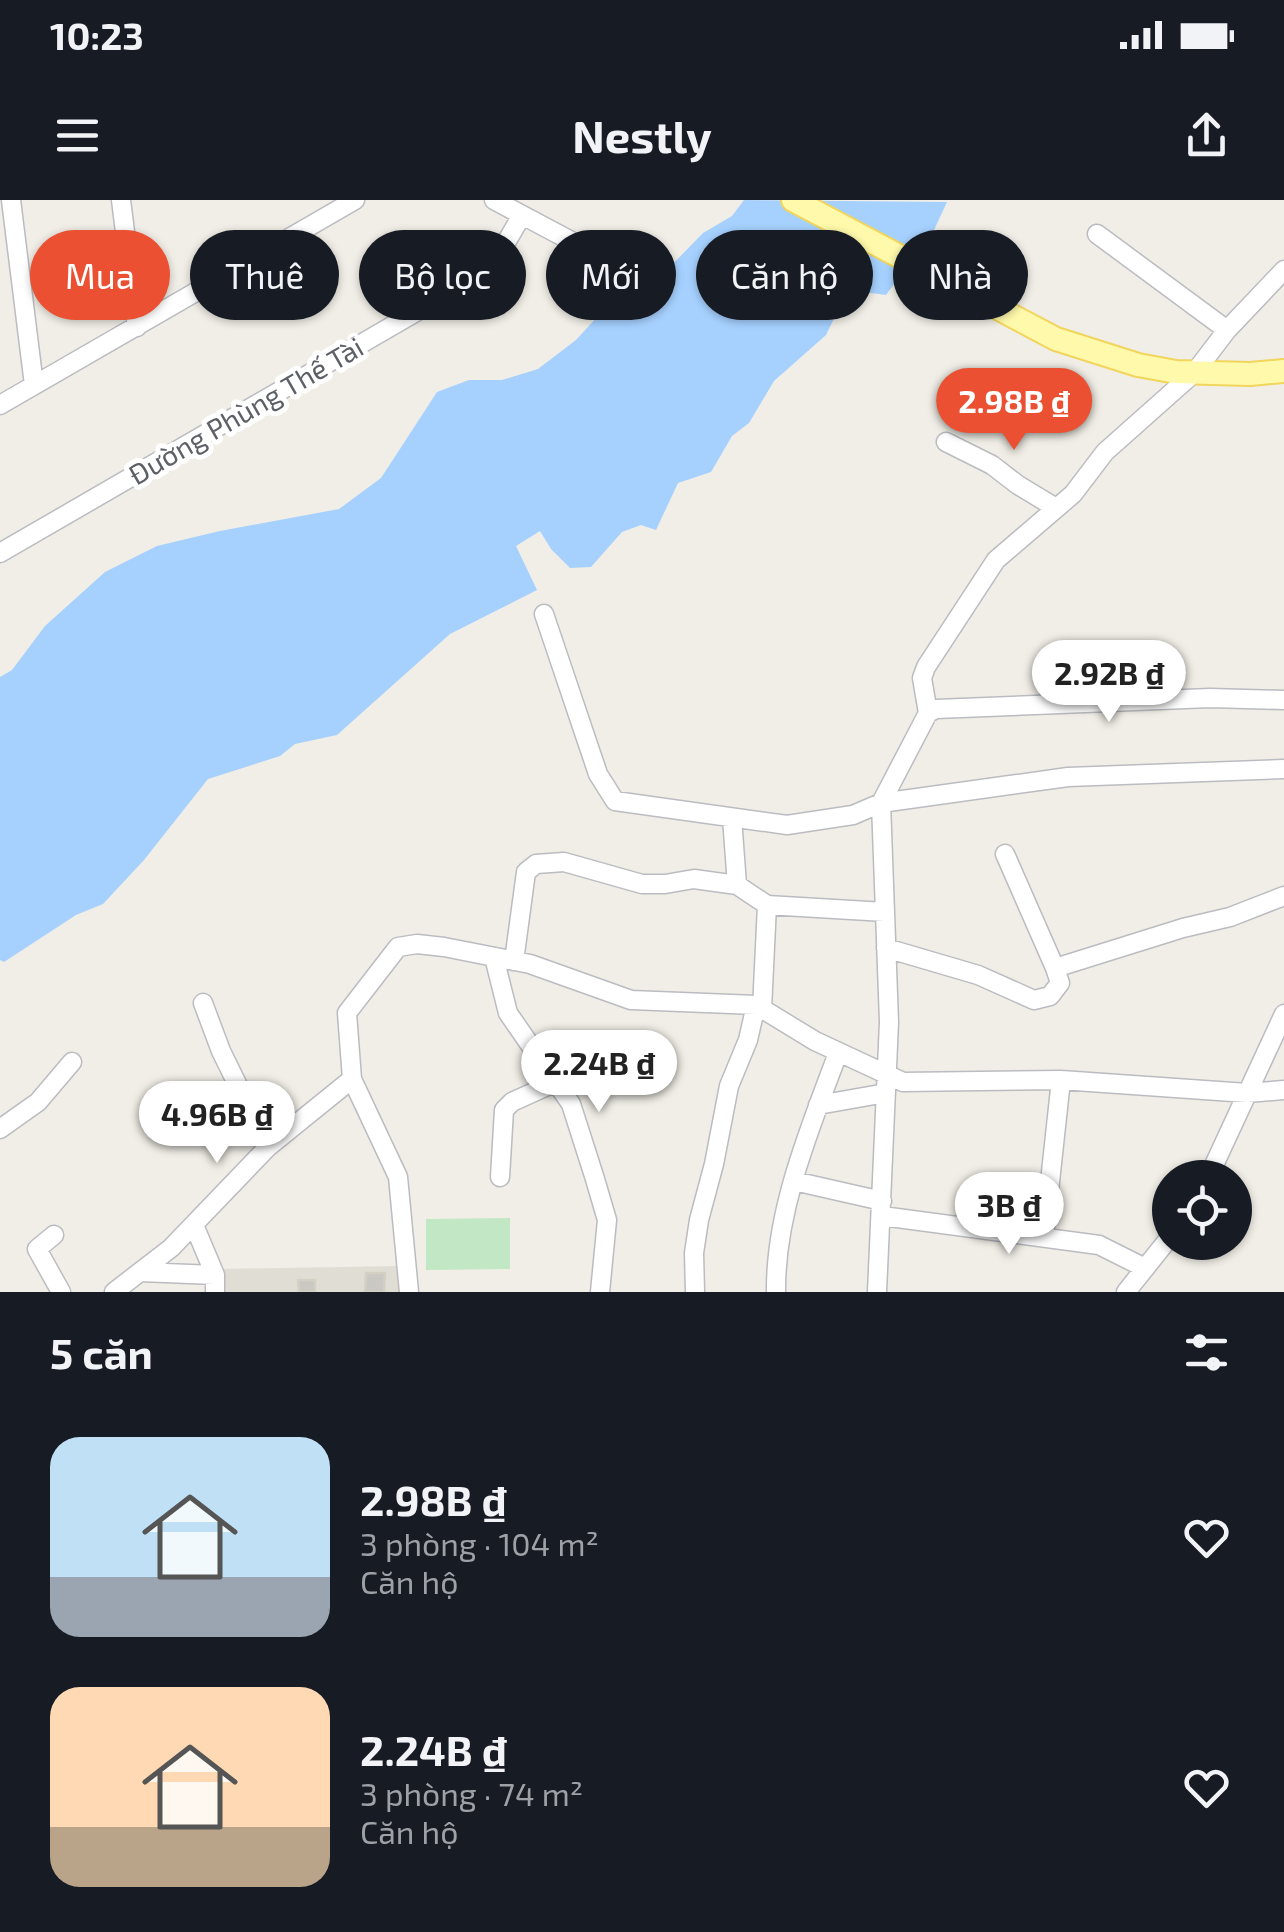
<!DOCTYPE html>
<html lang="vi">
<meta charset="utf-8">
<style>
body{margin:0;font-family:"Exo 2",sans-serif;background:#20242c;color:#f1f3f6;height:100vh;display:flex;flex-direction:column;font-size:38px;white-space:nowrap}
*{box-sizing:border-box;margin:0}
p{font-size:32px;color:#9ea1a6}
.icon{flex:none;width:55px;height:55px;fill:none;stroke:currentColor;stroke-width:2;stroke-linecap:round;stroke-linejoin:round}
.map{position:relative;height:1092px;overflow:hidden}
.drawer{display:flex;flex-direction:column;background:#171b24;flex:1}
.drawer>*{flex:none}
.banner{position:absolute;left:30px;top:30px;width:1225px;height:90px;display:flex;gap:20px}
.controls{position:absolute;left:1152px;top:960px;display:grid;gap:20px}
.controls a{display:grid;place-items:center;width:100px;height:100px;border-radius:50%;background:#171b24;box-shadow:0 2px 8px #0004;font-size:50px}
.price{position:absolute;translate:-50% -85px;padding:0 22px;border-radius:35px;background:#fff;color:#222;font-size:32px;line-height:65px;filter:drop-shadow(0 2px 5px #0008)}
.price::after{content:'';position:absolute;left:50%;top:60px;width:30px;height:22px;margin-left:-15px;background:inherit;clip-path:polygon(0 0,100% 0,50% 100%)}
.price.on{background:#ea5031;color:#fff}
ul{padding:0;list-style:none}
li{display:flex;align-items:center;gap:30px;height:250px;padding:0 50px}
li span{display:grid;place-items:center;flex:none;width:280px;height:200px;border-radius:30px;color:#555}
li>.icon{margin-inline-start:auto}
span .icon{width:120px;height:120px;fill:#fffc;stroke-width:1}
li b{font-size:42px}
h2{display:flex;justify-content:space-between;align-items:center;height:120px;padding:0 50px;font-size:42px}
.tag{padding:0 35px;border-radius:45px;background:#171b24;box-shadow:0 2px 8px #0004;font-size:35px;line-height:90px}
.tag.on{background:#ea5031;color:#fff}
.status{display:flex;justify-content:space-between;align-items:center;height:70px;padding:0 50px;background:#171b24;direction:ltr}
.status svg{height:28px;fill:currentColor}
header{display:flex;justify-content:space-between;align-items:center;height:130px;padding:0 50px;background:#171b24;font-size:45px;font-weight:700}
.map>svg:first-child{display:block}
</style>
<div class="status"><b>10:23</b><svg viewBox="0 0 49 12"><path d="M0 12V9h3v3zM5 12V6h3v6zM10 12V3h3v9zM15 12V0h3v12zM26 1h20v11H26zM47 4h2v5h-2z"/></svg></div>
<header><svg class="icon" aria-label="menu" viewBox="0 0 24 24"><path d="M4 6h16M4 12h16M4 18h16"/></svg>Nestly<svg class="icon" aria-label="share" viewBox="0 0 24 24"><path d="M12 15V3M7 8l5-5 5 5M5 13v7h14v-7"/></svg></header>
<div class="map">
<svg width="1284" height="1092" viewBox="0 0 1284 1092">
<rect width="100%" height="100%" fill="#f0eee6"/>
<path fill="#e0ddd4" d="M 400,1066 L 400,1092 L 218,1092 L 218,1069 Z"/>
<path fill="#c2e7c5" d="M 510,1018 L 510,1069 L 426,1070 L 426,1019 Z"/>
<path fill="#a6d1ff" d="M 744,0 L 947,2 L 934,30 L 886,95 L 848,90 L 826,135 L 774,181 L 749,223 L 732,236 L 711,272 L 678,283 L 656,330 L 641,325 L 622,332 L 591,367 L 570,368 L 551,349 L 540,331 L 516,346 L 537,390 L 450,434 L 337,535 L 295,544 L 280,556 L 208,579 L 144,660 L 103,704 L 76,715 L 4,762 L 0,760 L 0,477 L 12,470 L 45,426 L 105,372 L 157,346 L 220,331 L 339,309 L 381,278 L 437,192 L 469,180 L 502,180 L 538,169 L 576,140 L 608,105 L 621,117 L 703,33 L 732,16 Z"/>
<path fill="#cac8c3" stroke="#d4d1c4" stroke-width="2.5" d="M 366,1073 L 385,1073 L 384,1092 L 365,1092 Z
M 298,1080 L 315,1080 L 315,1092 L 299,1092 Z"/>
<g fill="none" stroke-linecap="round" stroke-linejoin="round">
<g stroke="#babcc1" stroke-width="21">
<path id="minor" d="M 11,0 L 34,185
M 121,0 L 137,127
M 494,0 L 573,42
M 1097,34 L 1227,130
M 0,205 L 355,0
M 946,242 L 992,265 L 1018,285 L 1056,308
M 0,353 L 473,79 L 500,53 L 522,15
M 544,414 L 598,574 L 615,601 L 787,625 L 853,615 L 881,603 L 1068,577 L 1284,569
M 928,513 L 936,509 L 1210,498 L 1284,500
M 732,618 L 737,685
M 886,748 L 978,775 L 1034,800 L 1050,796 L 1060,783 L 1055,768 L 1005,654
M 494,757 L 508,813 L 571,904 L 595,979 L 607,1020 L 600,1092
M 514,761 L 526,672 L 536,664 L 564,662 L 642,684 L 665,684 L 694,679 L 737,685 L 767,705 L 885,712
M 1055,768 L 1183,728 L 1230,717 L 1284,696
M 203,803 L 221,851 L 268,947
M 762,809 L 767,705
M 818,905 L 886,893
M 0,929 L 38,902 L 72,862
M 500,977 L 504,910 L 512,902 L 556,882
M 1208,978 L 1284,814
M 794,981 L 882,1001
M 882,1016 L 1099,1045 L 1145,1068
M 194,1025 L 215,1075 L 215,1092
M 54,1035 L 37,1049 L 61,1092
M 1044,1037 L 1061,880
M 140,1072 L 215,1075
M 114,1092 L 171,1048 L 268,947 L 352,879
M 409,1092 L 398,977 L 352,879 L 347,813 L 398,747 L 417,744 L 444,747 L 530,764 L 631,800 L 756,805 L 815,841 L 903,882 L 1061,880 L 1247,893 L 1284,890
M 695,1092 L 694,1053 L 699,1020 L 714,964 L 729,886 L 748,840 L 756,805
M 776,1092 C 775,1011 810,928 838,853
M 877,1092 L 889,822 L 881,603 L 928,513 L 922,478 L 926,467 L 996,360 L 1073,294 L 1105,252 L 1195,172 L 1227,130 L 1284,70
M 1126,1092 L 1170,1037"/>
</g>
<g stroke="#f2d55c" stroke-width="26">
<path id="major" d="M 793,0 L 1056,139 L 1138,165 L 1176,172 L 1250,174 L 1284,171"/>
</g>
<use href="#minor" stroke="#fff" stroke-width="18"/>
<use href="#major" stroke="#fff9ab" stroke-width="22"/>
</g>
<g text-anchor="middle" stroke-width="10" stroke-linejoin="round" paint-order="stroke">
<g font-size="28" fill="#5d6066" stroke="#fff">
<text transform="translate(246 211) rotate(-30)" y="10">Đường Phùng Thế Tài</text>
</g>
</g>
</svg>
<div class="controls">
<a><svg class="icon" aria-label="locate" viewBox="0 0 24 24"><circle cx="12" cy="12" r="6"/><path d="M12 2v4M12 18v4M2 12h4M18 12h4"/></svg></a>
</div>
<b class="price on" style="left:1014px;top:253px">2.98B ₫</b>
<b class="price" style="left:1109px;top:525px">2.92B ₫</b>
<b class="price" style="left:599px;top:915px">2.24B ₫</b>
<b class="price" style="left:217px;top:966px">4.96B ₫</b>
<b class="price" style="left:1009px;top:1057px">3B ₫</b>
<div class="banner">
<a class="tag on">Mua</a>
<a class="tag">Thuê</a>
<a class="tag">Bộ lọc</a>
<a class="tag">Mới</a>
<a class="tag">Căn hộ</a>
<a class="tag">Nhà</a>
</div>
</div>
<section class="drawer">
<h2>5 căn<svg class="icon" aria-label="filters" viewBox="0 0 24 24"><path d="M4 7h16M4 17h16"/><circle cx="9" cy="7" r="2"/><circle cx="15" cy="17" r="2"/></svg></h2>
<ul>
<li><span style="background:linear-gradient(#bfe0f5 70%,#9aa5b1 0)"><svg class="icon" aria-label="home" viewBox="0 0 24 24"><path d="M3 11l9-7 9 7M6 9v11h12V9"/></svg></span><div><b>2.98B ₫</b><p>3 phòng · 104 m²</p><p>Căn hộ</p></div><svg class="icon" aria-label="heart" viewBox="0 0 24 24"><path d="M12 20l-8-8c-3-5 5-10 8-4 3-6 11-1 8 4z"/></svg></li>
<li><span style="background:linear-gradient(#ffd9b3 70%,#b9a48a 0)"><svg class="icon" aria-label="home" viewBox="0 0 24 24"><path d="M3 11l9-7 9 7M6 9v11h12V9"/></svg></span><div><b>2.24B ₫</b><p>3 phòng · 74 m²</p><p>Căn hộ</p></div><svg class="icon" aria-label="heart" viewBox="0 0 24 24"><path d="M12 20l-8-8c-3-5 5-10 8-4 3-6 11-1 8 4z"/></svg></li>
</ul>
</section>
